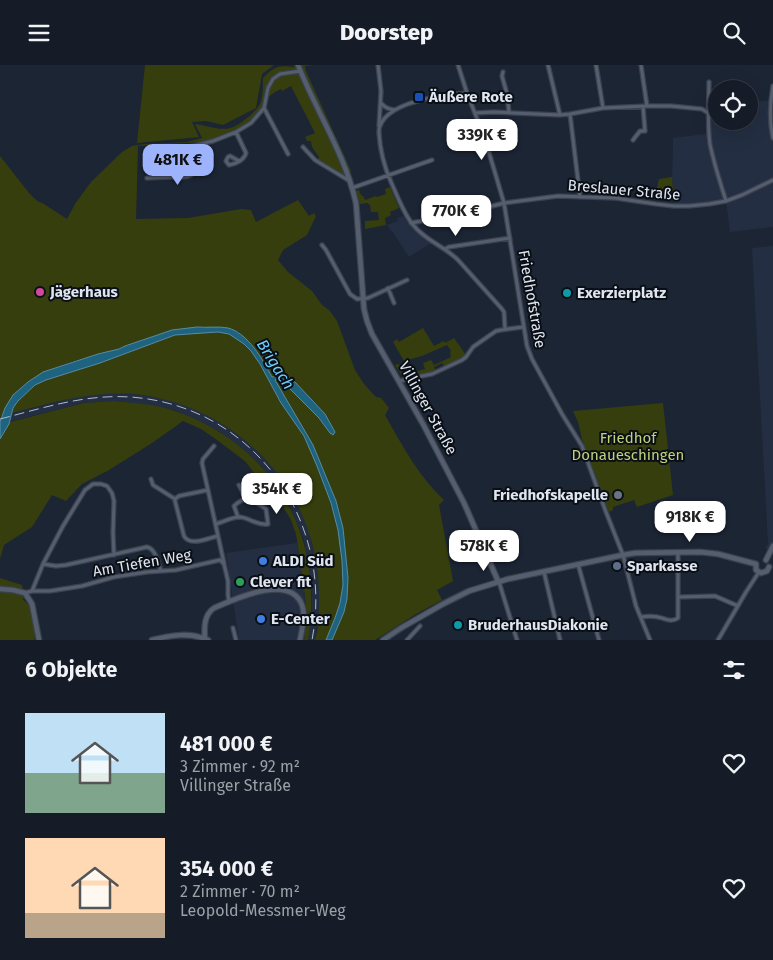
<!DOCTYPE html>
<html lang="de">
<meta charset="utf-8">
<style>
body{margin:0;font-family:"Fira Sans",sans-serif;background:#222933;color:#f1f3f6;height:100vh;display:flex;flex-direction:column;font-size:19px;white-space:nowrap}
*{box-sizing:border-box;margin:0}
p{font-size:16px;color:#9da1a7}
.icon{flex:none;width:28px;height:28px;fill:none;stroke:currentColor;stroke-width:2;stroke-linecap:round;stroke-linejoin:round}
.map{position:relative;height:575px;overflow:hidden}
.sheet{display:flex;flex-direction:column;background:#151c27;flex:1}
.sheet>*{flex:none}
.controls{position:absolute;left:708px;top:15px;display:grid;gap:10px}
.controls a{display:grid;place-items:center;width:50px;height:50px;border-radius:50%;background:#151c27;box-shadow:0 5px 20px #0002,0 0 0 1px #343a44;font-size:25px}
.price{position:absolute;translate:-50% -42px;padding:0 11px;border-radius:10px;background:#fff;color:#222;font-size:16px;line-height:32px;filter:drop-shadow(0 1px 2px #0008)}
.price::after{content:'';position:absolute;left:50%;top:30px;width:15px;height:11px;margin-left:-8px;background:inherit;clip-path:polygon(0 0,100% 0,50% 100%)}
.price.selected{background:#9eb3fd;color:#111}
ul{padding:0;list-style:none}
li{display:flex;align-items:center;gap:15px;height:125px;padding:0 25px}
li span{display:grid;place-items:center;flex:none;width:140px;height:100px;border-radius:0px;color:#555}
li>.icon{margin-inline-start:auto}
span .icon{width:60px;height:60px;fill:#fffc;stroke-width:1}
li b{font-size:21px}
h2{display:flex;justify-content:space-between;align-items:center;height:60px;padding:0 25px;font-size:21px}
header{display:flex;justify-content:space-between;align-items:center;height:65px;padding:0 25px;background:#151c27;font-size:22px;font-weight:800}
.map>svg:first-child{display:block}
</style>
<header><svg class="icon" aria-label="menu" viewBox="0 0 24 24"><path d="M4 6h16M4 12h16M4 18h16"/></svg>Doorstep<svg class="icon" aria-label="search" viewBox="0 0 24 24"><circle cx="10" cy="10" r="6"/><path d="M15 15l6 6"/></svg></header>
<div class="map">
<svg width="773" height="575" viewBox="0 0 773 575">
<rect width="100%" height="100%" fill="#1c2534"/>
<path fill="#232e42" d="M 749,36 L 773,36 L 773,162 L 730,167 L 726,135 L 709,139 L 674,141 L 672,112 L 673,84 L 673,73 L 706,69 L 706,55 L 749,56 Z
M 404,151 L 405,154 L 407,153 L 414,164 L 431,178 L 409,192 L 392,166 L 391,166 L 387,160 L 398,156 L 397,153 Z
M 773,181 L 773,488 L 765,483 L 768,479 L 752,183 Z
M 117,328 L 141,330 L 161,333 L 177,337 L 202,347 L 225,360 L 249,378 L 271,400 L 286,421 L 298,441 L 308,464 L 315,490 L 319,514 L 319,543 L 315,575 L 308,575 L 312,544 L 311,515 L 304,475 L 295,453 L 289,440 L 261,401 L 244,385 L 220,367 L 199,356 L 174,345 L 140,339 L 114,336 L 84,338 L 0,359 L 0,352 L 2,351 L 81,331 Z
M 297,478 L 303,516 L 307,552 L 304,575 L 239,575 L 226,488 Z"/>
<path fill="#363e0d" d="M 145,0 L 274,0 L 262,9 L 256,43 L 223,60 L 206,56 L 192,57 L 199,72 L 137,78 Z
M 294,0 L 314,0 L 305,1 L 306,6 L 351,106 L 344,112 L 318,95 L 319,92 L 312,82 L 311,76 L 307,76 L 305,72 L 315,68 L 291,21 L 282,26 L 281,24 C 265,31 265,38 259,53 L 232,67 L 205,77 L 138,81 L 136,154 L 188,153 L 241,144 L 251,145 L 256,157 L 298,135 L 309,151 L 314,148 L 316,151 L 307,170 L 283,185 L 278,195 L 288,207 L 312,226 L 322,240 L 329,245 L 337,256 L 355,305 L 364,319 L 376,332 L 381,333 L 389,343 L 385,350 C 402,380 419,412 444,435 L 439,440 L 453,516 L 437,525 L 442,535 L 416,549 L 375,575 L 332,575 L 344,547 L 347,534 L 348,513 L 343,463 L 336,436 L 313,380 L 274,315 L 278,313 L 282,314 L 287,321 L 319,353 L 330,368 L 335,367 L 325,349 L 310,333 L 294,316 L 284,309 L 278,302 L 278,311 L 272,312 L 258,289 L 239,267 L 228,263 L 197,262 L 125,281 C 115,286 106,287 95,290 C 58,301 17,311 2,351 L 0,352 L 0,91 L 29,128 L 37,136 L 44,139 L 67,154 L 75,139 L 91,117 L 122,87 L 132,81 L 145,79 L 187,77 L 202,73 L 195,59 C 206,60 219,66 230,63 C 239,61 259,45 261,36 C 263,29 263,20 263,13 C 274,2 278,0 294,2 Z
M 672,112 L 674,135 L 661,135 L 661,130 L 656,128 L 659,114 Z
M 390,122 L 399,143 L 390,147 L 391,150 L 385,153 L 386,160 L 365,164 L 365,156 L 379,155 L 378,147 L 371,147 L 370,140 L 367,138 L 360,139 L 356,126 L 359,125 L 361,130 L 363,131 L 365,135 L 376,131 L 377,132 L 386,129 L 385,124 Z
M 423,263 L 434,281 L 444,276 L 445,278 L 454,273 L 466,290 L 445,302 L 442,298 L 434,302 L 436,306 L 417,311 L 415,309 L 410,310 L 409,312 L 402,311 L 395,300 L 399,299 L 401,303 L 404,302 L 406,309 L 425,304 L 423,298 L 431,295 L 434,300 L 451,292 L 450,287 L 451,286 L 447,280 L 422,291 L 404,296 L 393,277 L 397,274 L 399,277 Z
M 218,267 C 221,268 226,268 229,269 C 256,281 267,315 281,338 C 288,349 298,360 305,372 C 312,386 318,402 323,417 C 335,449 346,487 343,521 C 341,540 333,558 326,575 L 315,575 C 319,561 319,545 319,530 C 319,429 242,344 142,330 C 98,324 55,337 12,348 L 13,343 L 18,336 L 35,320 L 46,315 L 100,298 L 175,270 Z
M 114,336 C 134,338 155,339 175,346 C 255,373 310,443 311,529 C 312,545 311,560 308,575 L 304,575 L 307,552 L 305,531 L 296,469 L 291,455 L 272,424 L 260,416 L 246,397 L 217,375 L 201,364 L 183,356 L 152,378 L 109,405 L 82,419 L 66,436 L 52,430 L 32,462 L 4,480 L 0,494 L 0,374 L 10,357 L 84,338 Z
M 663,338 L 673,430 L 637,442 L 634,435 L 613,442 L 613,445 L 609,447 L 582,374 L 578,357 L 573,346 Z
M 0,513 L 22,520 L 24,530 L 23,535 L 29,540 L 32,548 L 35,574 L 34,575 L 0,575 Z"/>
<path fill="#1e6481" stroke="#588ba3" d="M 197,262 C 207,263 219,261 228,263 C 248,268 263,295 272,312 L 277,311 L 276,304 L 278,302 L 284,309 L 294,316 L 310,333 L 325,349 L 335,367 L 333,370 L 330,368 L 319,353 L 287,321 L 282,314 L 278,313 L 275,315 L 313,380 L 336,436 L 343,463 L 348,513 L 347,534 L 344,547 L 332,575 L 326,575 L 335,553 L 340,538 L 343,520 L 342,496 L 338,465 L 331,438 L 317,401 L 304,371 L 281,338 L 260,299 L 251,286 L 244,279 L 229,269 L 218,267 L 175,270 L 100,298 L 46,315 L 35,320 L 18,336 L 13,343 L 9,359 L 0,374 L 0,357 L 5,343 L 13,330 L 28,317 L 43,307 L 98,289 L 119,284 L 125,281 L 172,265 Z"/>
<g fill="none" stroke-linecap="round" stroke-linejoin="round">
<g stroke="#3b424e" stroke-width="5.5">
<path id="street" d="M 378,0 L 381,26 L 379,61
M 458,0 L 467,28 L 485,74 L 504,138 L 527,281 L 532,294 L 562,349 L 582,381 L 606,447 L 623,490 L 636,541 L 650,575
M 548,0 L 560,50
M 596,0 L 603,43
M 641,0 L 647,41
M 503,7 L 502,11 L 507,29 L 509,47
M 709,17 C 709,37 707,59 710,79 C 714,99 720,117 726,136
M 773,21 C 770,38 769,56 773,73
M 467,28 C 444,30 389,36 380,61 C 379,62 379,67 379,68 C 380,86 384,101 391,117 C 397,130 404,150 414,161 C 426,176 446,182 459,196 L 502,244 L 504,247 L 505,264
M 381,38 C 385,43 389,44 395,45
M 264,43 L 288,89
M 475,48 L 494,47 L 560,50 L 570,49 L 603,43 L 647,41 L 671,41 L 702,44 L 708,48
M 570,49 L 580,132
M 236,67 L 246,88 C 244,95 236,99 229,100 L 226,96 L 228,92 L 230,91 L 237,95 L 240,96
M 633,75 L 640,66 L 645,66 L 643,41
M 303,82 L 315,95 L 348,115 L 350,115
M 183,111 L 185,109 L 186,103 L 191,102 L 194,105 C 193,114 180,112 172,112 L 172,86 L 213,76 L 236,67 L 251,58 L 264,43 L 268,23 L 273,14 L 280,9 L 301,6
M 147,113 L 172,112
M 352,123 L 432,95
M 411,158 L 465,148 L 504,138 L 558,131 L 615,133 L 656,139 L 674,141 L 689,141 L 709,139 L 726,136 L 742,130 L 773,115
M 322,180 L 326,185 L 350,229 L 357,234 L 368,233 L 407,215
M 445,184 L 449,182 L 510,173
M 388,223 L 394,238
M 400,316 L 407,314 L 432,309 L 462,295 L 466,292 L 473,282 L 496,266 L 501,265 L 523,262
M 214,381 L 203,394 L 202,398 L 224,498
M 151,414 L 153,420 L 175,434
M 239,420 L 246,434
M 208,425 L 179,431 L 175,434 L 175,436 L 184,471 C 190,482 208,473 218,471
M 216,459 C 223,457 232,452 240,452 C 250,453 257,461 268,459 L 266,444 C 253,435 247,429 234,441 L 238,452
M 43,499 L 63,461 L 85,425 L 93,419 L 101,419 L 107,421 L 112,428 L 114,436 L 113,468 L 114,490
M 578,499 L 599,575
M 544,507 L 560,575
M 499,517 L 517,575
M 32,526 L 43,499 L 56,501 L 66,500 L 147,482 C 156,484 158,498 161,506
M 25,528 L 32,526 L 50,526 L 82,521 L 114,512 L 147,507 L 176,505 L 220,495 L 224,499 L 228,516 L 228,530 L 229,537
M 679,532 L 715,531 L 738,541
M 641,552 C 647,551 656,551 662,553 C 668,555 672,557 678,553 L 678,487
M 233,563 L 236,575
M 407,575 L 420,561
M 718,575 L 746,527 L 759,507"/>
</g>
<g stroke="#3b424e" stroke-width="7">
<path id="secondary" d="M 298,0 C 316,46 345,89 356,138 L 364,244 L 367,256 L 372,269 L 423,359 L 464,438 L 498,516
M 766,495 L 773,481
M 756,499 L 756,505 L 761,508 L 767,506 L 769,502
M 0,524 L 13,525 L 25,528 L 32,539 L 39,575
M 205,574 C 204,562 204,550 214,543 C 235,534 290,508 302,540 C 306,551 302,564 300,575
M 152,575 C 171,570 190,567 208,575
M 383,575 L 401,563 L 443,539 L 469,526 L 508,514 L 623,490 L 635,488 L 700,487 L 718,489 L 756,499"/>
</g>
<use href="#street" stroke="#545e6f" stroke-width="3"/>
<use href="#secondary" stroke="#545e6f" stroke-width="4.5"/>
<path stroke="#b3bac5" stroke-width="1" stroke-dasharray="10 5" stroke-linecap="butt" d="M 0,354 C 43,343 85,329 130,332 C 253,340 335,456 312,575"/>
</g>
<rect fill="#1a4fb4" stroke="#0a0e15" stroke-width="2" x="414" y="27" width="10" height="10" rx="2.5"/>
<circle fill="#d1479c" stroke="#0a0e15" stroke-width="2" cx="40" cy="227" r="5"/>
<g fill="#0f9aa8" stroke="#0a0e15" stroke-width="2">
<circle cx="567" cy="228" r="5"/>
<circle cx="458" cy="560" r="5"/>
</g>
<circle fill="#6b7280" stroke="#0a0e15" stroke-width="2" cx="618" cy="430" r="5"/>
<g fill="#3f7fe0" stroke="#0a0e15" stroke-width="2">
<circle cx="263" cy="496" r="5"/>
<circle cx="261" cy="554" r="5"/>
</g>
<circle fill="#5c6f8a" stroke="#0a0e15" stroke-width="2" cx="617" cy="501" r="5"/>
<circle fill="#2e9e5b" stroke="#0a0e15" stroke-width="2" cx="240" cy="517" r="5"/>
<g text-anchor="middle" stroke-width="4" stroke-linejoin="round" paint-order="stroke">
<g font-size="15" font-weight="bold" fill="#e0e6f1" stroke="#0a0e15" text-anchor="start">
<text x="429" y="37">Äußere Rote</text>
<text x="50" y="232">Jägerhaus</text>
<text x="577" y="233">Exerzierplatz</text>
<text x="608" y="435" text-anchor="end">Friedhofskapelle</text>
<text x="273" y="501">ALDI Süd</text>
<text x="627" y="506">Sparkasse</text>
<text x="250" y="522">Clever fit</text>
<text x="271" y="559">E-Center</text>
<text x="468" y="565">BruderhausDiakonie</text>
</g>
<g font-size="15" fill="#e0e6f1" stroke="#0a0e15">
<text transform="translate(624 125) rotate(5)" y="5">Breslauer Straße</text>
<text transform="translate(532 234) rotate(80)" y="5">Friedhofstraße</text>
<text transform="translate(428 343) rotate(61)" y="5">Villinger Straße</text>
<text transform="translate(142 498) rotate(-10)" y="5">Am Tiefen Weg</text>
</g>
<g font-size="15" fill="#bfd17b" stroke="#0a0e15">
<text x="628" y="378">Friedhof<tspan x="628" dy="17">Donaueschingen</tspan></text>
</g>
<g font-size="16" font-style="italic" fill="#6ccefb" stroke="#0a0e15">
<text transform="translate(276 299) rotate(58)" y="6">Brigach</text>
</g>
</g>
</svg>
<div class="controls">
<a><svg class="icon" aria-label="locate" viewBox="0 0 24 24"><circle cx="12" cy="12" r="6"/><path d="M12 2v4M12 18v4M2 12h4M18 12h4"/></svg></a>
</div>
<b class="price" style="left:482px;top:96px">339K €</b>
<b class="price selected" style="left:178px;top:121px">481K €</b>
<b class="price" style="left:456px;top:172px">770K €</b>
<b class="price" style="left:277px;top:450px">354K €</b>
<b class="price" style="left:690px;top:478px">918K €</b>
<b class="price" style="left:484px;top:507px">578K €</b>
</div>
<section class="sheet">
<h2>6 Objekte<svg class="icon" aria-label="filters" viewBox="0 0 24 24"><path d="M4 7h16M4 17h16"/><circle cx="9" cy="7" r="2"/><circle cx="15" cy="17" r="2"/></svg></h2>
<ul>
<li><span style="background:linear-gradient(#bfe0f5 60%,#7fa58c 0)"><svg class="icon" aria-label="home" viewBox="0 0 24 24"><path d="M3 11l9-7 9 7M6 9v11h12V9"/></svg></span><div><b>481 000 €</b><p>3 Zimmer · 92 m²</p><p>Villinger Straße</p></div><svg class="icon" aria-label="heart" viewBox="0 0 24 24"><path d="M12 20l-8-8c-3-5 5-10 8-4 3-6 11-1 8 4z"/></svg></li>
<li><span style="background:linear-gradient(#ffd9b3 75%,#b9a48a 0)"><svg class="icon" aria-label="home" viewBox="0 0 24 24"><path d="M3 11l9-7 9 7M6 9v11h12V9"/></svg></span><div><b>354 000 €</b><p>2 Zimmer · 70 m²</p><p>Leopold-Messmer-Weg</p></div><svg class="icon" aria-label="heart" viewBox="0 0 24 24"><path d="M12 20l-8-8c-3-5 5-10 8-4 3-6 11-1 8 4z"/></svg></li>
</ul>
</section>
